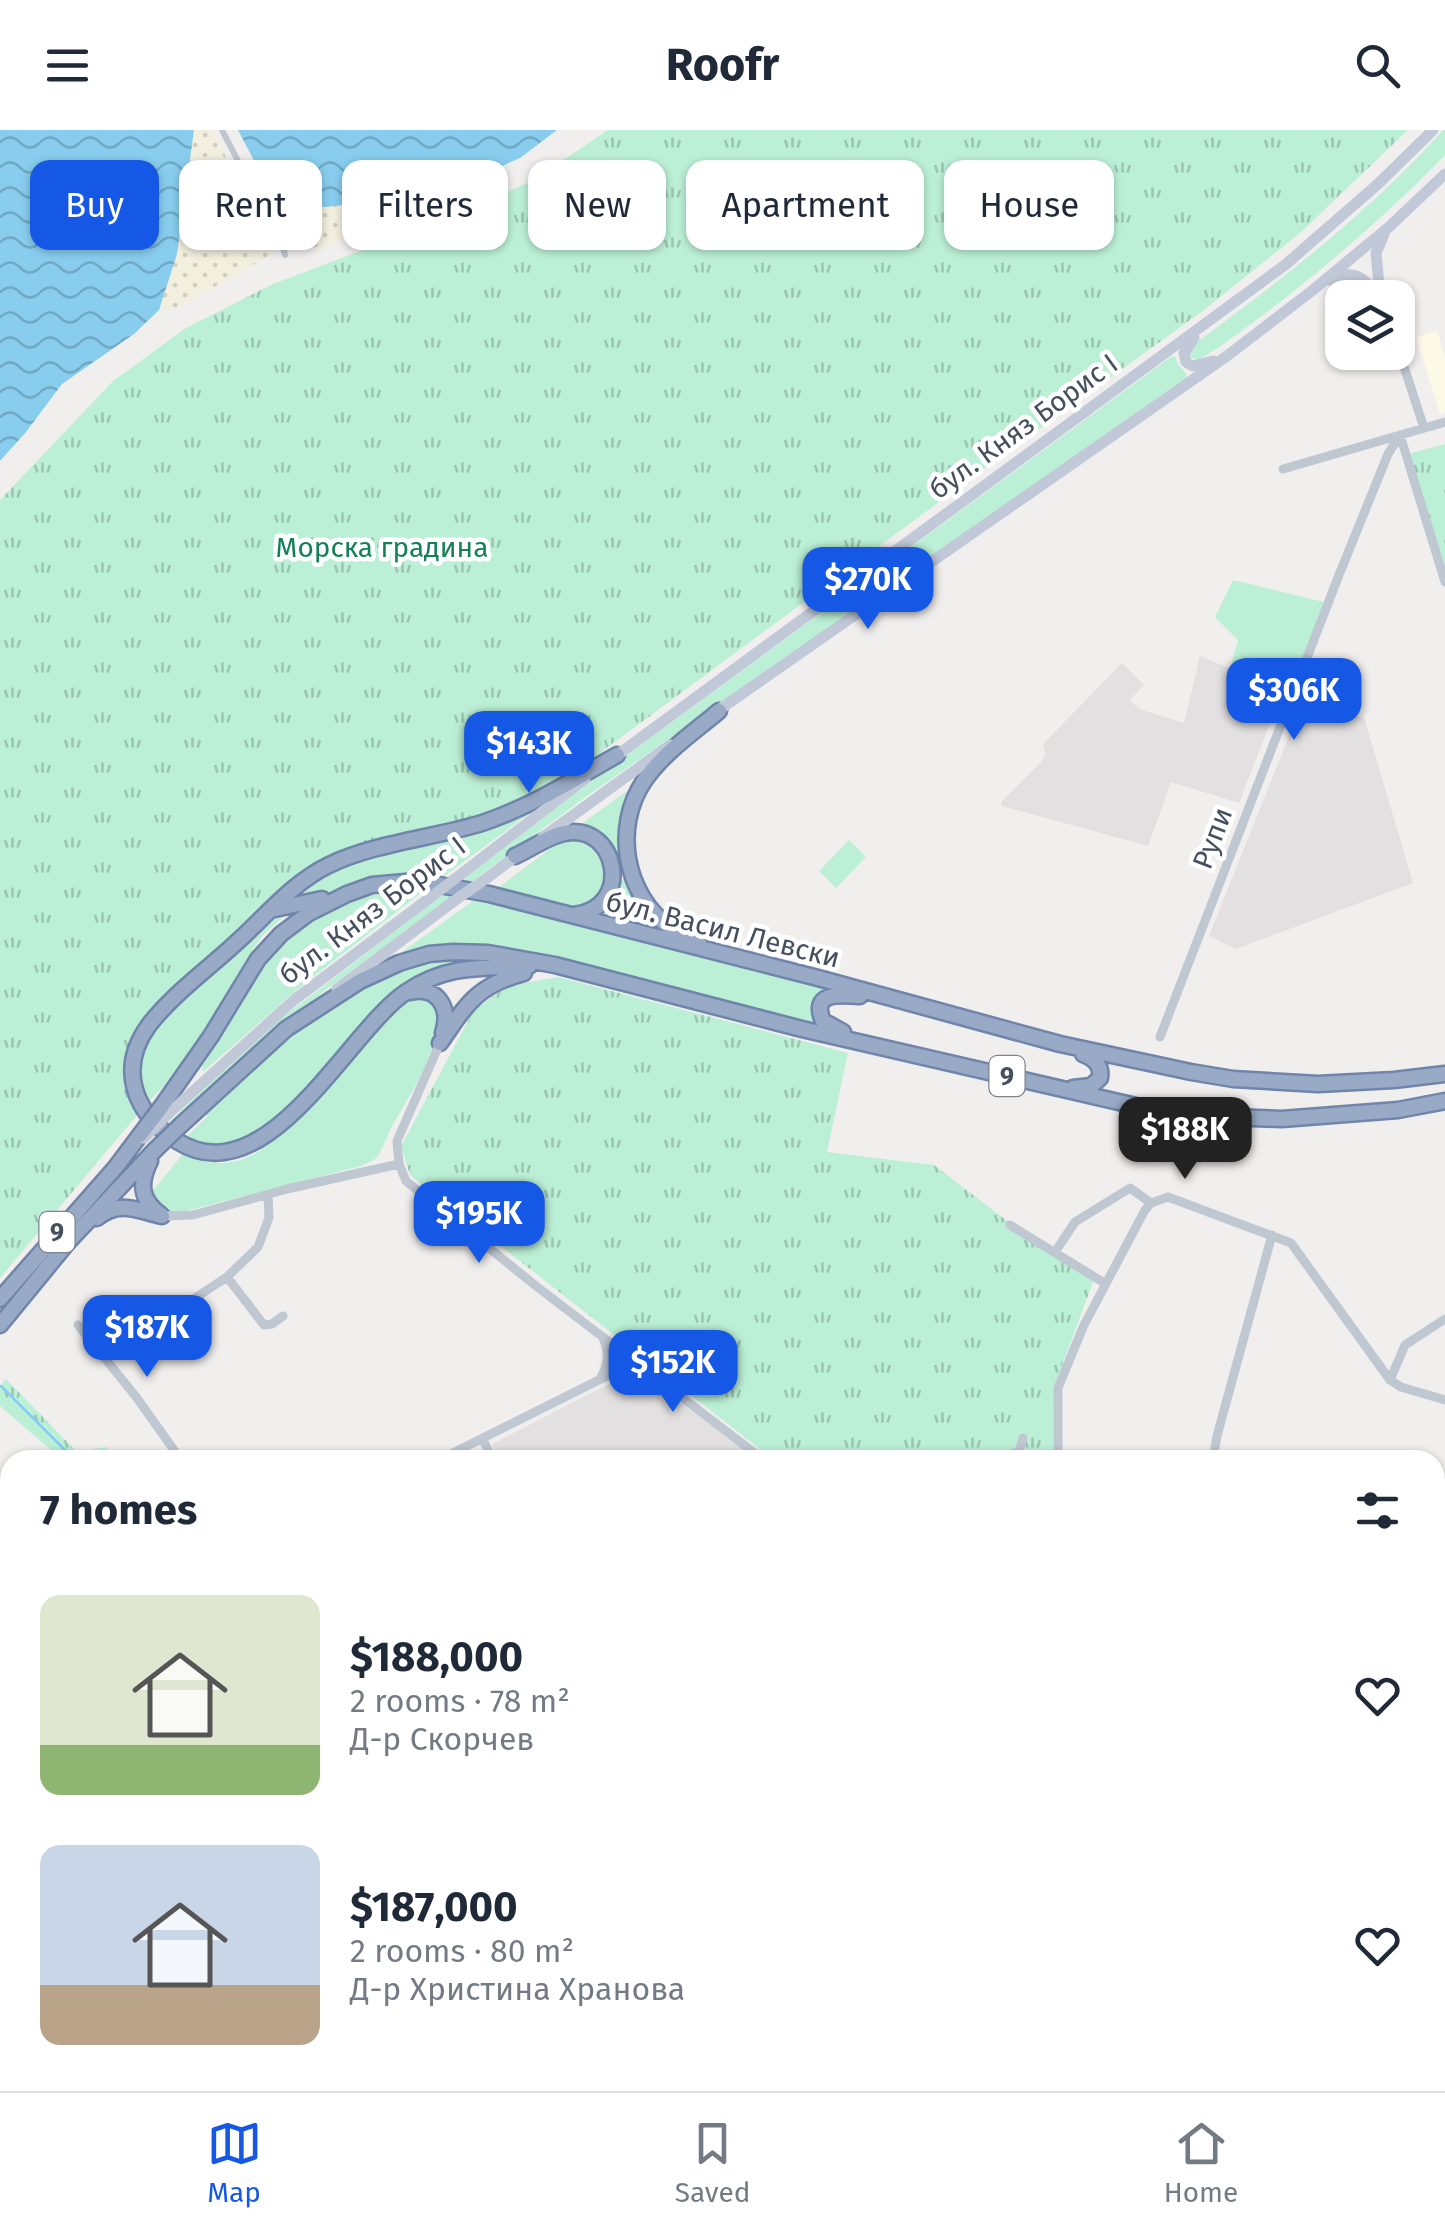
<!DOCTYPE html>
<meta charset="utf-8">
<style>
body{margin:0;font-family:"Fira Sans",sans-serif;background:#f2f2f3;color:#1f2937;height:100vh;display:flex;flex-direction:column;font-size:38px;white-space:nowrap}
*{box-sizing:border-box;margin:0}
p{font-size:32px;color:#747a83}
.icon{flex:none;width:55px;height:55px;fill:none;stroke:currentColor;stroke-width:2;stroke-linecap:round;stroke-linejoin:round}
.map{position:relative;flex:1;overflow:hidden}
.details{position:absolute;left:0px;top:1320px;width:1445px;height:642px;display:flex;flex-direction:column;background:#fff;border-radius:30px 30px 0 0;box-shadow:0 2px 8px #0004}
.details>*{flex:none}
.hud{position:absolute;left:30px;top:30px;width:1385px;height:90px;display:flex;gap:20px}
.buttons{position:absolute;left:1325px;top:150px;display:grid;gap:20px}
.buttons a{display:grid;place-items:center;width:90px;height:90px;border-radius:20px;background:#fff;box-shadow:0 2px 8px #0004;font-size:50px}
.price{position:absolute;translate:-50% -85px;padding:0 22px;border-radius:20px;background:#1458e5;color:#fff;font-size:32px;line-height:65px;filter:drop-shadow(0 2px 5px #0008)}
.price::after{content:'';position:absolute;left:50%;top:60px;width:30px;height:22px;margin-left:-15px;background:inherit;clip-path:polygon(0 0,100% 0,50% 100%)}
.price.active{background:#222;color:#fff}
ul{padding:0;list-style:none}
li{display:flex;align-items:center;gap:30px;height:250px;padding:0 40px}
li span{display:grid;place-items:center;flex:none;width:280px;height:200px;border-radius:20px;color:#555}
li>.icon{margin-inline-start:auto}
span .icon{width:120px;height:120px;fill:#fffc;stroke-width:1}
li b{font-size:42px}
h2{display:flex;justify-content:space-between;align-items:center;height:120px;padding:0 40px;font-size:42px}
.tag{padding:0 35px;border-radius:20px;background:#fff;box-shadow:0 2px 8px #0004;font-size:35px;line-height:90px}
.tag.active{background:#1458e5;color:#fff}
header{display:flex;justify-content:space-between;align-items:center;height:130px;padding:0 40px;background:#fff;font-size:45px;font-weight:700}
.dock{display:flex;justify-content:space-around;align-items:center;height:140px;border-top:2px solid #e0e1e3;background:#fff;font-size:28px;color:#747a83}
.dock a{display:grid;justify-items:center;gap:5px}
.dock .active{color:#1458e5}
.map>svg:first-child{display:block}
</style>
<header><svg class="icon" aria-label="menu" viewBox="0 0 24 24"><path d="M4 6h16M4 12h16M4 18h16"/></svg>Roofr<svg class="icon" aria-label="search" viewBox="0 0 24 24"><circle cx="10" cy="10" r="6"/><path d="M15 15l6 6"/></svg></header>
<div class="map">
<svg width="1445" height="1961" viewBox="0 0 1445 1961">
<defs>
<pattern id="sand-dots" width="8" height="8" patternUnits="userSpaceOnUse" patternTransform="scale(2.5)"><rect width="8" height="8" fill="#f3efdf"/><path d="M2 2h.1M6 6h.1" fill="none" stroke="#d2cfc2" stroke-width="1.8" stroke-linecap="round"/></pattern>
<pattern id="park-tufts" width="24" height="20" patternUnits="userSpaceOnUse" patternTransform="scale(2.5)"><rect width="24" height="20" fill="#bcf0d6"/><path d="M3 7l-1-3M5 7V3M7 7l1-3M15 17l-1-3M17 17v-4M19 17l1-3" fill="none" stroke="#9bc5b1"/></pattern>
<pattern id="water-waves" width="16" height="10" patternUnits="userSpaceOnUse" patternTransform="scale(2.5)"><rect width="16" height="10" fill="#88cdee"/><path d="M0 5q4-4 8 0t8 0" fill="none" stroke="#71a9c4"/></pattern>
</defs>
<rect width="100%" height="100%" fill="#f1efee"/>
<path fill="#fcf9e7" d="M 1437,201 L 1445,227 L 1445,282 L 1440,284 L 1416,207 Z"/>
<path fill="#e2e0e0" d="M 1200,526 L 1283,560 L 1239,673 L 1171,652 L 1148,716 L 1002,676 L 1001,672 L 1041,632 L 1045,625 L 1043,614 L 1122,533 L 1144,555 L 1130,570 L 1139,579 L 1184,593 Z
M 1299,581 L 1364,587 L 1413,753 L 1236,819 L 1209,806 Z
M 636,1240 L 758,1330 L 500,1330 L 492,1314 Z"/>
<path fill="#bcf0d6" d="M 1443,0 L 1445,0 L 1445,25 C 1392,80 1335,129 1275,176 C 1250,194 1225,215 1198,230 L 1189,226 L 1193,215 C 1281,150 1370,82 1443,0 Z
M 1172,226 L 1176,227 C 1176,237 1185,238 1187,247 L 587,666 L 327,859 L 244,928 L 0,1186 L 0,1178 C 86,1077 171,984 271,896 L 586,655 Z
M 1233,450 L 1328,473 L 1293,560 L 1231,535 L 1238,510 L 1215,487 Z
M 634,656 L 624,737 L 616,739 L 577,697 Z
M 540,676 L 440,749 L 378,749 L 358,752 L 299,773 L 298,768 C 339,730 384,726 436,712 C 471,703 507,692 540,676 Z
M 566,709 C 586,709 606,719 608,742 C 609,749 604,760 603,767 L 576,782 L 495,760 L 559,712 Z
M 849,710 L 866,727 L 836,758 L 819,741 Z
M 624,749 L 628,751 L 672,805 L 596,787 L 595,783 L 613,766 L 620,751 Z
M 409,760 L 422,762 L 300,857 L 203,942 L 202,936 L 260,840 C 299,788 344,765 409,760 Z
M 474,770 L 829,860 C 814,872 809,880 820,898 L 493,818 L 466,814 L 452,815 L 398,825 Z
M 282,782 L 281,789 L 261,807 L 252,821 C 220,873 191,934 145,975 C 132,939 140,916 163,887 L 277,783 Z
M 462,828 L 492,830 L 453,834 L 422,846 L 267,1000 L 221,1019 L 184,1009 L 207,987 L 205,984 C 277,920 359,829 462,828 Z
M 408,867 L 428,868 L 436,876 L 442,894 L 421,946 L 391,998 L 379,1025 L 374,1030 L 361,1036 L 182,1082 C 167,1084 154,1079 152,1062 L 182,1025 L 206,1032 L 223,1033 L 241,1030 L 260,1021 L 289,998 L 319,969 L 380,891 Z
M 0,1455 L 10,1474 L 10,1601 L 0,1605 Z"/>
<path fill="url(#sand-dots)" d="M 194,0 L 212,0 L 275,118 L 271,125 L 179,177 L 159,180 L 177,123 Z
M 427,63 L 422,74 L 354,96 L 348,107 L 319,119 L 293,109 L 276,78 L 275,71 C 326,79 376,75 427,63 Z"/>
<path fill="url(#park-tufts)" d="M 608,0 L 1408,0 L 1299,104 L 1204,180 L 985,338 L 577,640 L 502,677 L 438,698 L 347,720 L 317,732 L 300,744 L 249,795 L 146,892 L 130,960 L 138,984 L 0,1148 L 0,370 L 113,251 L 186,198 L 273,154 L 444,89 L 532,51 Z
M 1445,314 L 1445,442 L 1408,324 Z
M 558,847 L 848,923 L 827,1022 L 934,1035 L 1019,1100 L 1095,1147 L 1054,1257 L 1053,1330 L 781,1330 L 761,1320 L 410,1045 L 401,1016 L 474,880 L 508,856 Z
M 6,1249 L 77,1322 L 106,1317 L 113,1326 L 111,1330 L 64,1330 L 60,1328 L 0,1276 L 0,1256 Z"/>
<path fill="url(#water-waves)" d="M 0,0 L 194,0 L 177,124 L 159,180 L 134,204 L 62,254 L 26,302 L 0,331 Z
M 238,0 L 557,0 L 520,28 L 482,45 L 451,53 L 427,63 L 400,69 L 325,77 L 275,71 Z"/>
<g fill="none" stroke-linecap="round" stroke-linejoin="round">
<path stroke="#88cdee" stroke-width="2.5" d="M 1,1256 L 75,1330
M 474,1952 L 475,1961"/>
<g stroke="#7085ab" stroke-width="19">
<path id="trunk" d="M 515,726 C 531,719 548,706 565,703 C 617,692 635,778 574,785
M 270,780 L 322,769
M 699,812 C 690,807 679,804 671,798 C 624,765 613,697 644,651 C 663,623 694,602 719,581
M 529,836 C 482,838 447,834 406,862 C 348,901 267,1068 177,1011 C 134,983 117,939 149,895 C 173,864 208,839 237,812 C 267,785 292,753 329,735 C 374,713 434,708 482,693 C 530,677 573,650 617,625
M 410,862 C 438,855 451,879 443,903
M 843,902 L 823,891 C 810,861 841,865 860,866
M 440,913 C 466,875 477,855 524,843
M 1073,958 L 1091,956 L 1100,948 C 1102,935 1095,929 1083,924
M 162,976 L 211,906 L 258,829 L 281,804 L 309,783 L 347,764 L 372,755 L 417,751 L 489,764 L 818,848 L 1060,914 L 1191,942 L 1233,949 L 1318,954 L 1394,950 L 1445,944
M 181,995 L 286,899 L 360,851 L 399,833 L 429,824 L 453,822 L 488,823 L 555,835 L 802,899 L 1175,985 L 1282,989 L 1398,980 L 1445,971
M 150,1031 C 139,1053 140,1070 161,1085
M 97,1088 C 119,1070 136,1080 162,1086
M 0,1169 L 116,1037 L 140,1005
M 0,1195 L 68,1112 L 155,1020"/>
</g>
<path stroke="#bfc7d1" stroke-width="6" d="M 222,0 L 283,118 L 285,125"/>
<path stroke="#bfc7d1" stroke-width="9" d="M 1398,218 L 1424,298
M 1400,305 L 1445,452
M 1283,339 L 1445,292
M 1160,907 L 1339,445 L 1388,324 L 1400,305
M 440,913 L 397,1011 L 399,1034 L 406,1051 L 536,1156 L 756,1324 L 767,1330
M 162,1086 L 193,1085 L 287,1059 L 399,1034
M 1010,1095 L 1106,1154
M 1055,1122 L 1075,1092 L 1130,1058 L 1151,1073
M 227,1147 L 264,1195 L 272,1194 L 283,1186
M 78,1195 L 137,1268 L 181,1330
M 104,1228 L 227,1147 L 258,1117 L 269,1088 L 268,1065
M 600,1249 C 608,1235 610,1223 603,1208
M 1390,1250 L 1405,1215 L 1445,1189
M 483,1310 L 493,1330
M 439,1330 L 635,1232
M 999,1330 L 1019,1321
M 1020,1330 L 1019,1321 L 1023,1308
M 1058,1330 L 1058,1258 L 1084,1195 L 1145,1080 L 1151,1073 L 1168,1067 L 1291,1113 L 1390,1250 L 1401,1257 L 1445,1270
M 1213,1330 L 1217,1306 L 1272,1105
M 0,1455 L 10,1474
M 1435,1522 L 1443,1525 L 1445,1529
M 0,1605 L 10,1601
M 0,1709 L 10,1706
M 0,1789 L 10,1787
M 1435,1877 L 1445,1903
M 381,1952 L 385,1961
M 422,1952 L 423,1961
M 874,1952 L 875,1961
M 1109,1952 L 1116,1961
M 744,1961 L 750,1952
M 1170,1961 L 1184,1952"/>
<path stroke="#c1c9d8" stroke-width="11" d="M 1330,150 C 1356,137 1363,149 1380,167
M 1380,167 L 1376,123 L 1384,104
M 1194,208 L 1184,223 L 1186,232 L 1193,236 L 1213,231
M 713,584 L 1227,226 L 1313,160 L 1389,97 L 1445,44
M 612,629 L 1285,135 L 1378,54 L 1433,0
M 543,707 L 670,615
M 465,741 L 585,649
M 487,748 L 520,723
M 337,859 L 454,771
M 169,983 L 294,870 L 431,767"/>
<use href="#trunk" stroke="#99aac6" stroke-width="14"/>
<g stroke="#7085ab" stroke-width="19" stroke-linecap="butt">
<path id="trunk-bridge" d="M 140,1005 L 162,976
M 155,1020 L 181,995"/>
</g>
<path stroke="#c1c9d8" stroke-width="11" d="M 431,767 L 465,741
M 454,771 L 487,748
M 144,1008 L 169,983"/>
<use href="#trunk-bridge" stroke="#99aac6" stroke-width="14"/>
</g>
<g text-anchor="middle" stroke-width="9" stroke-linejoin="round" paint-order="stroke">
<g fill="#fff" stroke="#7e848e" stroke-width="2.5">
<rect x="989.5" y="926" width="35" height="40" rx="8"/>
<rect x="39.5" y="1082" width="35" height="40" rx="8"/>
</g>
<g font-size="25" font-weight="bold" fill="#464f5d">
<text x="1007" y="955">9</text>
<text x="57" y="1111">9</text>
</g>
<g font-size="28" fill="#464f5d" stroke="#fff">
<text transform="translate(1023 296) rotate(-36)" y="10">бул. Княз Борис I</text>
<text transform="translate(1212 708) rotate(-69)" y="10">Рупи</text>
<text transform="translate(372 780) rotate(-37)" y="10">бул. Княз Борис I</text>
<text transform="translate(723 799) rotate(14)" y="10">бул. Васил Левски</text>
</g>
<g font-size="28" fill="#158057" stroke="#fff">
<text x="382" y="427">Морска градина</text>
</g>
</g>
</svg>
<div class="buttons">
<a><svg class="icon" aria-label="layers" viewBox="0 0 24 24"><path d="M12 4l9 5-9 5-9-5zM3 14l9 5 9-5"/></svg></a>
</div>
<b class="price" style="left:868px;top:502px">$270K</b>
<b class="price" style="left:1294px;top:613px">$306K</b>
<b class="price" style="left:529px;top:666px">$143K</b>
<b class="price active" style="left:1185px;top:1052px">$188K</b>
<b class="price" style="left:479px;top:1136px">$195K</b>
<b class="price" style="left:147px;top:1250px">$187K</b>
<b class="price" style="left:673px;top:1285px">$152K</b>
<div class="hud">
<a class="tag active">Buy</a>
<a class="tag">Rent</a>
<a class="tag">Filters</a>
<a class="tag">New</a>
<a class="tag">Apartment</a>
<a class="tag">House</a>
</div>
<section class="details">
<h2>7 homes<svg class="icon" aria-label="filters" viewBox="0 0 24 24"><path d="M4 7h16M4 17h16"/><circle cx="9" cy="7" r="2"/><circle cx="15" cy="17" r="2"/></svg></h2>
<ul>
<li><span style="background:linear-gradient(#dfe7d0 75%,#8fb573 0)"><svg class="icon" aria-label="home" viewBox="0 0 24 24"><path d="M3 11l9-7 9 7M6 9v11h12V9"/></svg></span><div><b>$188,000</b><p>2 rooms · 78 m²</p><p>Д-р Скорчев</p></div><svg class="icon" aria-label="heart" viewBox="0 0 24 24"><path d="M12 20l-8-8c-3-5 5-10 8-4 3-6 11-1 8 4z"/></svg></li>
<li><span style="background:linear-gradient(#c9d6e8 70%,#b9a48a 0)"><svg class="icon" aria-label="home" viewBox="0 0 24 24"><path d="M3 11l9-7 9 7M6 9v11h12V9"/></svg></span><div><b>$187,000</b><p>2 rooms · 80 m²</p><p>Д-р Христина Хранова</p></div><svg class="icon" aria-label="heart" viewBox="0 0 24 24"><path d="M12 20l-8-8c-3-5 5-10 8-4 3-6 11-1 8 4z"/></svg></li>
</ul>
</section>
</div>
<nav class="dock">
<a class="active"><svg class="icon" aria-label="map" viewBox="0 0 24 24"><path d="M3 6l6-2 6 2 6-2v14l-6 2-6-2-6 2zM9 4v14M15 6v14"/></svg>Map</a>
<a><svg class="icon" aria-label="saved" viewBox="0 0 24 24"><path d="M7 4h10v16l-5-4-5 4z"/></svg>Saved</a>
<a><svg class="icon" aria-label="home" viewBox="0 0 24 24"><path d="M3 11l9-7 9 7M6 9v11h12V9"/></svg>Home</a>
</nav>
